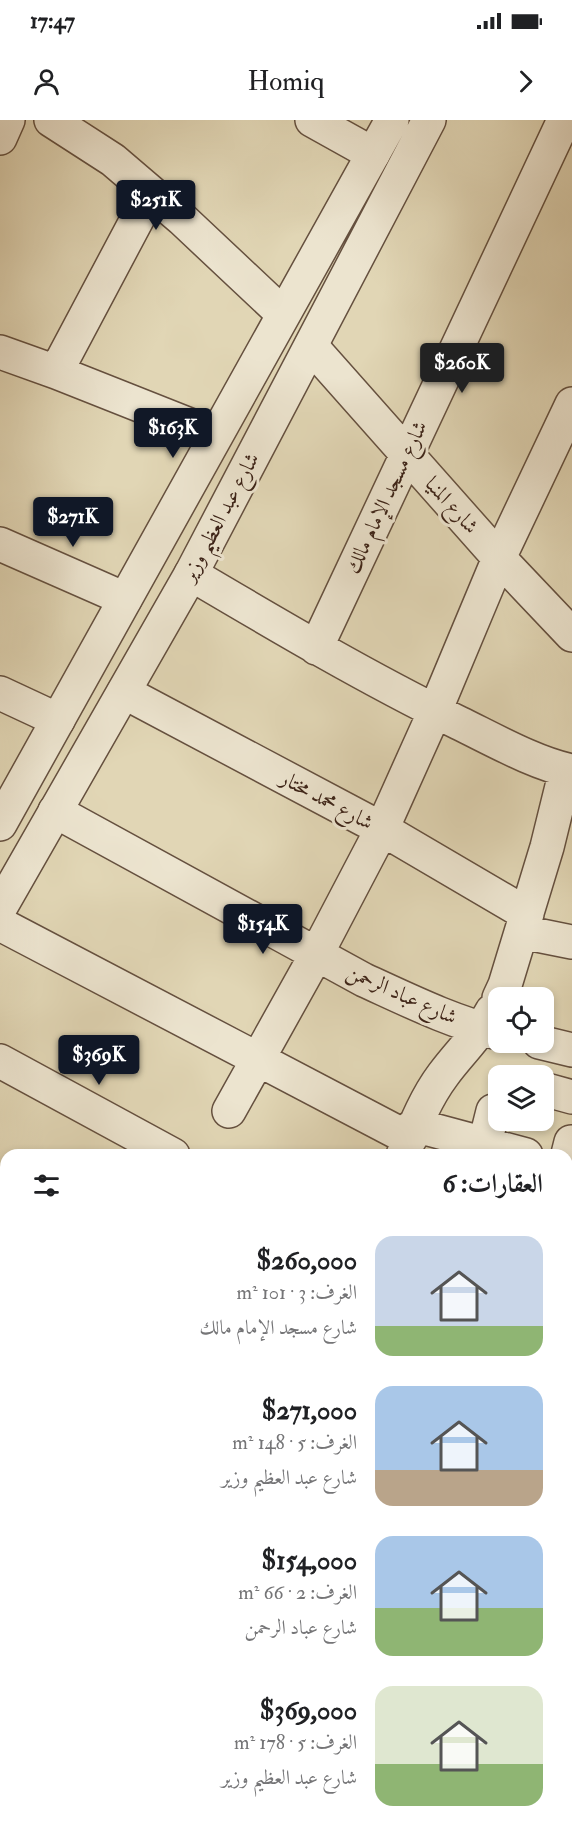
<!DOCTYPE html>
<html lang="ar">
<meta charset="utf-8">
<style>
body{margin:0;font-family:"IM FELL Double Pica",Amiri,serif;background:#f6f6f6;color:#202124;direction:rtl;height:100vh;display:flex;flex-direction:column;font-size:22px;white-space:nowrap}
*{box-sizing:border-box;margin:0}
p{font-size:20px;color:#757577}
.icon{flex:none;width:33px;height:33px;fill:none;stroke:currentColor;stroke-width:2;stroke-linecap:round;stroke-linejoin:round}
.map{position:relative;flex:1;overflow:hidden;direction:ltr}
.panel{position:absolute;left:0px;top:1029px;width:573px;height:686px;display:flex;flex-direction:column;background:#fff;border-radius:18px 18px 0 0;box-shadow:0 3px 9px #0003;direction:rtl}
.panel>*{flex:none}
.fabs{position:absolute;left:488px;top:867px;display:grid;gap:12px}
.fabs a{display:grid;place-items:center;width:66px;height:66px;border-radius:12px;background:#fff;box-shadow:0 3px 9px #0003;font-size:30px}
.price{position:absolute;translate:-50% -51px;padding:0 14px;border-radius:6px;background:#111827;color:#fff;font-size:20px;line-height:39px;filter:drop-shadow(0 2px 3px #0008)}
.price::after{content:'';position:absolute;left:50%;top:36px;width:18px;height:14px;margin-left:-9px;background:inherit;clip-path:polygon(0 0,100% 0,50% 100%)}
.price.active{background:#222;color:#fff}
ul{padding:0;list-style:none}
li{display:flex;align-items:center;gap:18px;height:150px;padding:0 30px}
li span{display:grid;place-items:center;flex:none;width:168px;height:120px;border-radius:18px;color:#555}
li>.icon{margin-inline-start:auto}
span .icon{width:72px;height:72px;fill:#fffc;stroke-width:1}
li b{font-size:26px}
h2{display:flex;justify-content:space-between;align-items:center;height:72px;padding:0 30px;font-size:26px}
.status{display:flex;justify-content:space-between;align-items:center;height:42px;padding:0 30px;background:#fff;direction:ltr}
.status svg{height:16px;fill:currentColor}
header{display:flex;justify-content:space-between;align-items:center;height:78px;padding:0 30px;background:#fff;font-size:27px;font-weight:600}
.map>svg:first-child{display:block}
</style>
<div class="status"><b>17:47</b><svg viewBox="0 0 49 12"><path d="M0 12V9h3v3zM5 12V6h3v6zM10 12V3h3v9zM15 12V0h3v12zM26 1h20v11H26zM47 4h2v5h-2z"/></svg></div>
<header><svg class="icon" aria-label="forward" viewBox="0 0 24 24"><path d="M9 5l7 7-7 7"/></svg>Homiq<svg class="icon" aria-label="person" viewBox="0 0 24 24"><circle cx="12" cy="8" r="4"/><path d="M4 21q1-7 8-7t8 7"/></svg></header>
<div class="map">
<svg width="572" height="1714" viewBox="0 0 572 1714">
<rect width="100%" height="100%" fill="#e1d6b5"/>
<filter id="stains"><feTurbulence type="fractalNoise" baseFrequency=".00333" numOctaves="4"/><feColorMatrix values="0 0 0 0 .2 0 0 0 0 .09 0 0 0 0 .02 0 0 0 .5 -.17"/></filter>
<radialGradient id="worn" r=".72"><stop offset=".6" stop-color="#630" stop-opacity="0"/><stop offset="1" stop-color="#630" stop-opacity=".3"/></radialGradient>
<g fill="none" stroke-linecap="round" stroke-linejoin="round">
<g stroke="#65503f" stroke-width="36">
<path id="minor" d="M 51,0 L 113,40 L 182,99 L 283,194
M 312,0 L 373,34
M 0,18 L 8,0
M 311,226 L 499,438 L 572,515
M 0,232 L 56,252 L 215,315
M 56,252 L 151,73
M 0,424 L 125,479
M 191,454 C 279,506 367,558 459,603 C 492,619 536,644 572,651
M 316,528 L 564,0
M 124,572 L 382,709 L 527,794
M 0,573 L 58,600
M 55,691 L 364,860 C 408,880 452,902 498,913
M 0,804 L 410,1019
M 522,812 L 572,822
M 499,878 L 505,865 L 547,727 L 566,650
M 539,922 L 572,930
M 0,941 L 173,1035
M 543,969 L 572,977
M 229,991 L 316,835 L 382,709 L 435,591 L 499,438 L 572,284
M 414,1005 L 526,1035
M 485,1023 L 493,991
M 403,1035 C 414,1008 425,979 443,955 C 459,933 479,915 492,891
M 567,1038 L 571,1022
M 567,1068 L 572,1072
M 0,1100 L 6,1104
M 567,1147 L 572,1148
M 567,1279 L 572,1280
M 567,1376 L 572,1377
M 0,1399 L 6,1386
M 0,1479 L 6,1481
M 567,1563 L 572,1563
M 0,1581 L 6,1587
M 0,1621 L 6,1622
M 0,1681 L 6,1682
M 567,1704 L 572,1706
M 85,1708 L 86,1714
M 300,1708 L 301,1714
M 400,1708 L 401,1714
M 12,1714 L 13,1708
M 226,1714 L 231,1708
M 471,1714 L 472,1708"/>
</g>
<g stroke="#65503f" stroke-width="36">
<path id="tertiary" d="M 0,704 L 392,0
M 0,788 L 191,454 L 429,0"/>
</g>
<use href="#minor" stroke="#ece4cf" stroke-width="33"/>
<use href="#tertiary" stroke="#ece4cf" stroke-width="33"/>
</g>
<g text-anchor="middle" stroke-width="6" stroke-linejoin="round" paint-order="stroke">
<g font-size="21" fill="#3c2318" stroke="#ece4cf">
<text transform="translate(386 377) rotate(-65)" y="7">شارع مسجد الإمام مالك</text>
<text transform="translate(452 385) rotate(48)" y="7">شارع المنيا</text>
<text transform="translate(220 397) rotate(-62)" y="7">شارع عبد العظيم وزير</text>
<text transform="translate(327 680) rotate(28)" y="7">شارع محمد مختار</text>
<text transform="translate(402 874) rotate(24)" y="7">شارع عباد الرحمن</text>
</g>
</g>
<rect width="100%" height="100%" filter="url(#stains)"/>
<rect width="100%" height="100%" fill="url(#worn)"/>
</svg>
<div class="fabs">
<a><svg class="icon" aria-label="locate" viewBox="0 0 24 24"><circle cx="12" cy="12" r="6"/><path d="M12 2v4M12 18v4M2 12h4M18 12h4"/></svg></a>
<a><svg class="icon" aria-label="layers" viewBox="0 0 24 24"><path d="M12 4l9 5-9 5-9-5zM3 14l9 5 9-5"/></svg></a>
</div>
<b class="price" style="left:156px;top:111px">$251K</b>
<b class="price active" style="left:462px;top:274px">$260K</b>
<b class="price" style="left:173px;top:339px">$163K</b>
<b class="price" style="left:73px;top:428px">$271K</b>
<b class="price" style="left:263px;top:835px">$154K</b>
<b class="price" style="left:99px;top:966px">$369K</b>
<section class="panel">
<h2>العقارات: 6<svg class="icon" aria-label="filters" viewBox="0 0 24 24"><path d="M4 7h16M4 17h16"/><circle cx="9" cy="7" r="2"/><circle cx="15" cy="17" r="2"/></svg></h2>
<ul>
<li><span style="background:linear-gradient(#c9d6e8 75%,#8fb573 0)"><svg class="icon" aria-label="home" viewBox="0 0 24 24"><path d="M3 11l9-7 9 7M6 9v11h12V9"/></svg></span><div><b>$260,000</b><p>الغرف: 3 · 101 m²</p><p>شارع مسجد الإمام مالك</p></div></li>
<li><span style="background:linear-gradient(#a9c7e8 70%,#b9a48a 0)"><svg class="icon" aria-label="home" viewBox="0 0 24 24"><path d="M3 11l9-7 9 7M6 9v11h12V9"/></svg></span><div><b>$271,000</b><p>الغرف: 5 · 148 m²</p><p>شارع عبد العظيم وزير</p></div></li>
<li><span style="background:linear-gradient(#a9c7e8 60%,#8fb573 0)"><svg class="icon" aria-label="home" viewBox="0 0 24 24"><path d="M3 11l9-7 9 7M6 9v11h12V9"/></svg></span><div><b>$154,000</b><p>الغرف: 2 · 66 m²</p><p>شارع عباد الرحمن</p></div></li>
<li><span style="background:linear-gradient(#dfe7d0 65%,#8fb573 0)"><svg class="icon" aria-label="home" viewBox="0 0 24 24"><path d="M3 11l9-7 9 7M6 9v11h12V9"/></svg></span><div><b>$369,000</b><p>الغرف: 5 · 178 m²</p><p>شارع عبد العظيم وزير</p></div></li>
</ul>
</section>
</div>
